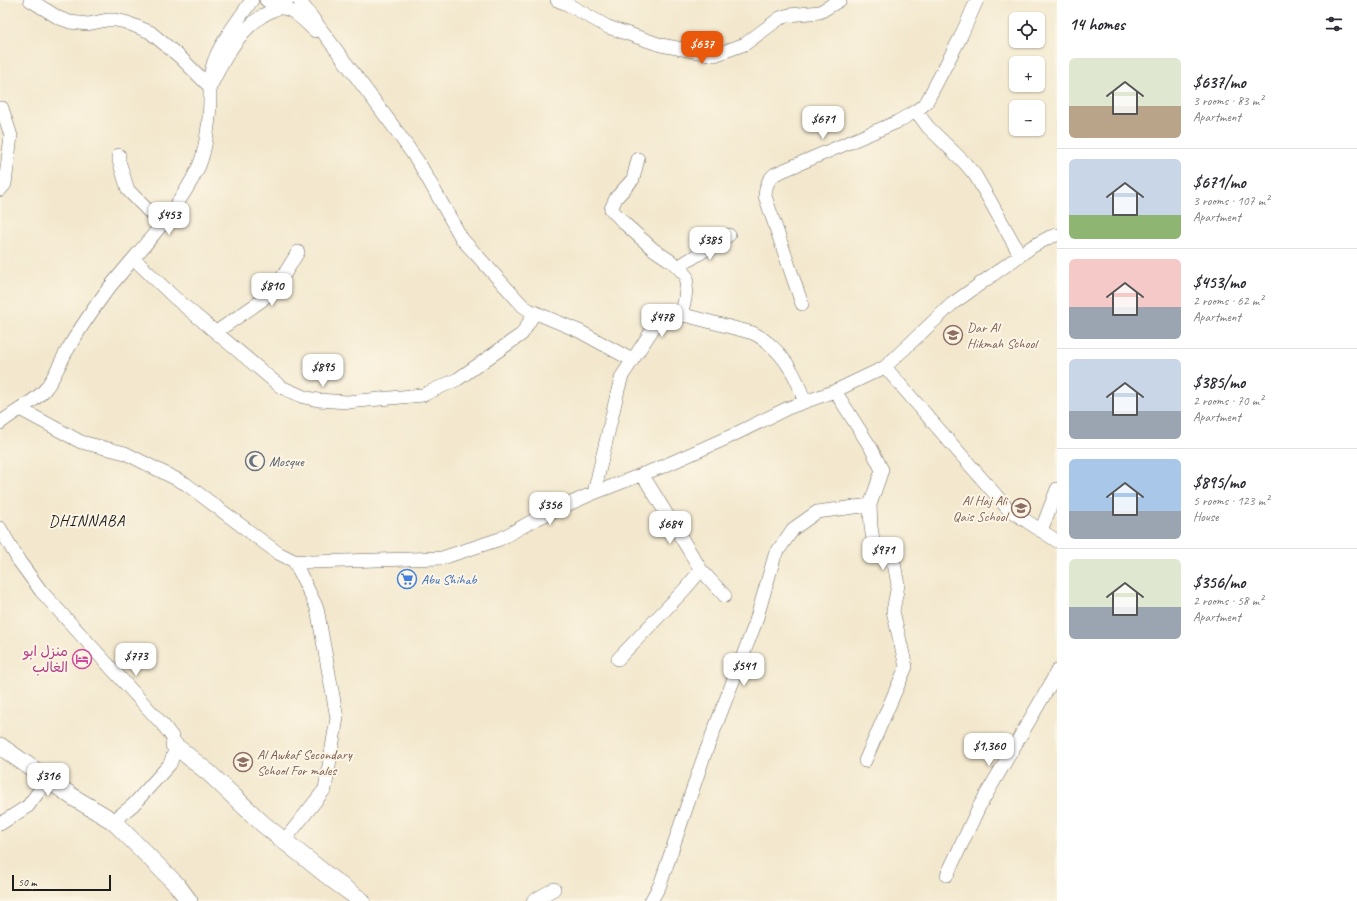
<!DOCTYPE html>
<meta charset="utf-8">
<style>
body{margin:0;font-family:Caveat,"Playpen Sans Arabic",sans-serif;background:#f7f7f7;color:#2b2b33;height:100vh;display:flex;flex-direction:column;font-size:15px;white-space:nowrap}
*{box-sizing:border-box;margin:0}
p{font-size:13px;color:#7c7c81}
.icon{flex:none;width:22px;height:22px;fill:none;stroke:currentColor;stroke-width:2;stroke-linecap:round;stroke-linejoin:round}
.map{position:relative;flex:1;overflow:hidden}
.side{display:flex;flex-direction:column;background:#fff;width:300px}
.side>*{flex:none}
.tools{position:absolute;left:1009px;top:12px;display:grid;gap:8px}
.tools a{display:grid;place-items:center;width:36px;height:36px;border-radius:6px;background:#fff;box-shadow:0 1px 3px #0004;font-size:20px}
.scale{position:absolute;left:12px;bottom:10px;width:99px;box-sizing:border-box;padding-left:4px;border:2px solid #1c1c1c;border-top:0;font-size:11px;line-height:14px;white-space:nowrap;color:#1c1c1c;-webkit-text-stroke:3px #fcf5e5;paint-order:stroke}
.price{position:absolute;translate:-50% -34px;padding:0 9px;border-radius:8px;background:#fff;color:#222;font-size:13px;line-height:26px;filter:drop-shadow(0 1px 2px #0008)}
.price::after{content:'';position:absolute;left:50%;top:24px;width:12px;height:9px;margin-left:-6px;background:inherit;clip-path:polygon(0 0,100% 0,50% 100%)}
.price.active{background:#ea580c;color:#fff}
ul{padding:0;list-style:none}
li{display:flex;align-items:center;gap:12px;height:100px;padding:0 12px}
li+li{border-top:1px solid #e1e1e2}
li span{display:grid;place-items:center;flex:none;width:112px;height:80px;border-radius:6px;color:#555}
li>.icon{margin-inline-start:auto}
span .icon{width:48px;height:48px;fill:#fffc;stroke-width:1}
li b{font-size:17px}
h2{display:flex;justify-content:space-between;align-items:center;height:48px;padding:0 12px;font-size:17px}
main{display:flex;flex:1;min-height:0}
.map>svg:first-child{display:block}
</style>
<main>
<div class="map">
<svg width="1057" height="901" viewBox="0 0 1057 901">
<rect width="100%" height="100%" fill="#fcf5e5"/>
<filter id="ink" filterUnits="userSpaceOnUse"><feTurbulence type="fractalNoise" baseFrequency=".025" numOctaves="2"/><feDisplacementMap in="SourceGraphic" scale="8" xChannelSelector="R" yChannelSelector="G"/><feConvolveMatrix kernelMatrix="1 2 1 2 8 2 1 2 1" color-interpolation-filters="sRGB"/></filter>
<filter id="wash" filterUnits="userSpaceOnUse"><feTurbulence type="fractalNoise" baseFrequency=".012" numOctaves="4" result="noise"/><feDisplacementMap in="SourceGraphic" scale="16" xChannelSelector="R" yChannelSelector="G"/><feGaussianBlur stdDeviation="0.9" result="paint"/><feColorMatrix in="noise" values="0 0 0 0 0 0 0 0 0 0 0 0 0 0 0 0 0 1.4 0 .05"/><feComposite in="paint" operator="in"/></filter>
<g filter="url(#wash)">
<rect width="100%" height="100%" fill="#f3e8ce"/>
</g>
<g filter="url(#ink)">
<g fill="none" stroke-linecap="round" stroke-linejoin="round">
<g stroke="#67635a" stroke-width="14">
<path id="minor" d="M 30,0 L 59,18 L 70,22 L 88,24 L 107,20 L 115,20 L 125,22 L 150,32 L 180,57 L 210,87 C 223,61 237,33 262,16 C 267,13 273,9 279,8 C 293,7 305,22 315,31
M 266,0 C 273,5 280,5 288,0
M 299,0 L 393,126 L 419,163 L 462,239 L 523,306 L 529,310 L 579,331 L 632,360
M 557,0 L 567,4 L 608,27 L 661,45 L 715,55 L 745,44 L 780,18 L 789,15 L 820,12 L 840,0
M 0,108 L 2,108 L 11,136 L 5,184 L 0,190
M 916,111 L 928,127 L 964,162 L 975,175 L 989,199 L 1020,255
M 119,155 L 119,161 L 128,190 L 162,225
M 638,159 L 633,179 L 616,198 L 611,209 L 624,223 L 653,249 L 675,264 L 687,277 L 685,299 L 681,315
M 134,259 L 175,298 L 281,387 L 304,397 L 318,400 L 347,402 L 423,395 L 458,379 L 522,334 L 535,312
M 678,267 L 729,235
M 802,304 L 765,196 C 766,186 767,181 775,174 L 897,122 L 916,111 L 926,103 L 960,38 L 977,0
M 216,332 L 261,301 L 279,283 L 298,252
M 885,367 L 1008,509 L 1057,541
M 835,391 L 871,448 L 882,470 L 870,505 L 871,527 L 874,546 L 894,563 L 898,585 L 893,611 L 906,667 L 865,761
M 20,409 L 81,442 L 125,453 L 186,484 L 278,553 L 294,561 L 312,562 L 442,558 L 500,539 L 536,519 L 589,495 L 664,466 L 729,437 L 788,408 L 835,391 L 885,367 L 952,304 L 1033,246 L 1050,237 L 1057,235
M 0,423 C 12,413 38,400 46,388 C 54,378 59,365 65,354 C 77,333 91,312 105,293 C 137,252 176,215 199,166 C 206,150 210,116 210,98 C 210,88 209,78 212,68 C 217,46 239,19 252,0
M 642,474 L 701,570 L 725,596
M 594,493 L 618,390 L 622,376 L 649,335 L 654,327 L 667,318 L 674,315 L 688,316 L 753,333 C 779,346 798,375 804,402
M 0,528 L 19,561 L 41,591 L 164,726 L 173,738 L 175,750 L 170,764 L 133,805 L 113,821
M 1041,531 L 1057,489
M 618,659 L 685,589 L 701,570
M 0,824 L 28,806 L 48,779
M 284,841 L 325,789 L 337,718 L 317,608 L 294,561
M 947,875 L 979,807 L 1050,685 L 1057,671
M 533,901 L 554,889
M 651,901 L 660,885 L 703,759 L 755,624 L 775,555 L 793,529 L 817,512 L 870,505"/>
</g>
<g stroke="#67635a" stroke-width="18">
<path id="tertiary" d="M 174,745 L 209,773 L 263,824 L 333,880 L 362,901
M 0,746 L 76,799 L 113,821 L 177,885 L 189,901"/>
</g>
<use href="#minor" stroke="#fff" stroke-width="13"/>
<use href="#tertiary" stroke="#fff" stroke-width="17"/>
</g>
</g>
<defs>
<g id="school-ring" transform="scale(1)"><circle r="9.5" fill="#fcf5e5" stroke="#8d6e63" stroke-width="1.5"/><path d="M0-5L7-2L0 1L-7-2ZM-4 1L0 2.5L4 1V4Q0 6-4 4Z" fill="#8d6e63"/></g>
<g id="mosque-ring" transform="scale(1)"><circle r="9.5" fill="#fcf5e5" stroke="#6b7280" stroke-width="1.5"/><path d="M3.5-4.9A6 6 0 1 0 3.5 4.9A5 5 0 1 1 3.5-4.9Z" fill="#6b7280"/></g>
<g id="supermarket-ring" transform="scale(1)"><circle r="9.5" fill="#fcf5e5" stroke="#3f7fe0" stroke-width="1.5"/><path d="M-6-5.5h2.5l.6 2H6L4.5 2H-2.5L-4.4-4H-6ZM-1.5 3.2a1.3 1.3 0 1 0 .1 0ZM3 3.2a1.3 1.3 0 1 0 .1 0Z" fill="#3f7fe0"/></g>
<g id="hotel-ring" transform="scale(1)"><circle r="9.5" fill="#fcf5e5" stroke="#d1479c" stroke-width="1.5"/><path d="M-6-4.5h1.5V1H6V5H4.5V3h-9V5H-6ZM-4 0a1.8 1.8 0 1 1 3.6 0ZM.5 0V-2.5h3Q6-2.5 6 0Z" fill="#d1479c"/></g>
</defs>
<g fill-rule="evenodd">
<use href="#school-ring" x="953" y="335"/>
<use href="#mosque-ring" x="255" y="461"/>
<use href="#school-ring" x="1021" y="508"/>
<use href="#supermarket-ring" x="407" y="579"/>
<use href="#hotel-ring" x="82" y="659"/>
<use href="#school-ring" x="243" y="762"/>
</g>
<g text-anchor="middle" stroke-width="4" stroke-linejoin="round" paint-order="stroke">
<g font-size="14" fill="#785e54" stroke="#fcf5e5" text-anchor="start">
<text x="967" y="332">Dar Al<tspan x="967" dy="16">Hikmah School</tspan></text>
<text x="1007" y="505" text-anchor="end">Al Haj Ali<tspan x="1007" dy="16">Qais School</tspan></text>
<text x="257" y="759">Al Awkaf Secondary<tspan x="257" dy="16">School For males</tspan></text>
</g>
<g font-size="14" fill="#5b616d" stroke="#fcf5e5" text-anchor="start">
<text x="269" y="466">Mosque</text>
</g>
<g font-size="14" fill="#366cbe" stroke="#fcf5e5" text-anchor="start">
<text x="421" y="584">Abu Shihab</text>
</g>
<g font-size="14" fill="#b23c85" stroke="#fcf5e5" text-anchor="end">
<text x="68" y="656">منزل ابو<tspan x="68" dy="16">الغالب</tspan></text>
</g>
<g font-size="16" letter-spacing="1" fill="#1c1c1c" stroke="#fcf5e5">
<text x="87" y="526">DHINNABA</text>
</g>
</g>
</svg>
<div class="tools">
<a><svg class="icon" aria-label="locate" viewBox="0 0 24 24"><circle cx="12" cy="12" r="6"/><path d="M12 2v4M12 18v4M2 12h4M18 12h4"/></svg></a>
<a>+</a>
<a>−</a>
</div>
<div class="scale">50 m</div>
<b class="price active" style="left:702px;top:65px">$637</b>
<b class="price" style="left:823px;top:140px">$671</b>
<b class="price" style="left:169px;top:236px">$453</b>
<b class="price" style="left:710px;top:261px">$385</b>
<b class="price" style="left:272px;top:307px">$810</b>
<b class="price" style="left:662px;top:338px">$478</b>
<b class="price" style="left:323px;top:388px">$895</b>
<b class="price" style="left:550px;top:526px">$356</b>
<b class="price" style="left:670px;top:545px">$684</b>
<b class="price" style="left:883px;top:571px">$971</b>
<b class="price" style="left:136px;top:677px">$773</b>
<b class="price" style="left:744px;top:687px">$541</b>
<b class="price" style="left:989px;top:767px">$1,360</b>
<b class="price" style="left:48px;top:797px">$316</b>
</div>
<section class="side">
<h2>14 homes<svg class="icon" aria-label="filters" viewBox="0 0 24 24"><path d="M4 7h16M4 17h16"/><circle cx="9" cy="7" r="2"/><circle cx="15" cy="17" r="2"/></svg></h2>
<ul>
<li><span style="background:linear-gradient(#dfe7d0 60%,#b9a48a 0)"><svg class="icon" aria-label="home" viewBox="0 0 24 24"><path d="M3 11l9-7 9 7M6 9v11h12V9"/></svg></span><div><b>$637/mo</b><p>3 rooms · 83 m²</p><p>Apartment</p></div></li>
<li><span style="background:linear-gradient(#c9d6e8 70%,#8fb573 0)"><svg class="icon" aria-label="home" viewBox="0 0 24 24"><path d="M3 11l9-7 9 7M6 9v11h12V9"/></svg></span><div><b>$671/mo</b><p>3 rooms · 107 m²</p><p>Apartment</p></div></li>
<li><span style="background:linear-gradient(#f6c9c9 60%,#9aa5b1 0)"><svg class="icon" aria-label="home" viewBox="0 0 24 24"><path d="M3 11l9-7 9 7M6 9v11h12V9"/></svg></span><div><b>$453/mo</b><p>2 rooms · 62 m²</p><p>Apartment</p></div></li>
<li><span style="background:linear-gradient(#c9d6e8 65%,#9aa5b1 0)"><svg class="icon" aria-label="home" viewBox="0 0 24 24"><path d="M3 11l9-7 9 7M6 9v11h12V9"/></svg></span><div><b>$385/mo</b><p>2 rooms · 70 m²</p><p>Apartment</p></div></li>
<li><span style="background:linear-gradient(#a9c7e8 65%,#9aa5b1 0)"><svg class="icon" aria-label="home" viewBox="0 0 24 24"><path d="M3 11l9-7 9 7M6 9v11h12V9"/></svg></span><div><b>$895/mo</b><p>5 rooms · 123 m²</p><p>House</p></div></li>
<li><span style="background:linear-gradient(#dfe7d0 60%,#9aa5b1 0)"><svg class="icon" aria-label="home" viewBox="0 0 24 24"><path d="M3 11l9-7 9 7M6 9v11h12V9"/></svg></span><div><b>$356/mo</b><p>2 rooms · 58 m²</p><p>Apartment</p></div></li>
</ul>
</section>
</main>
